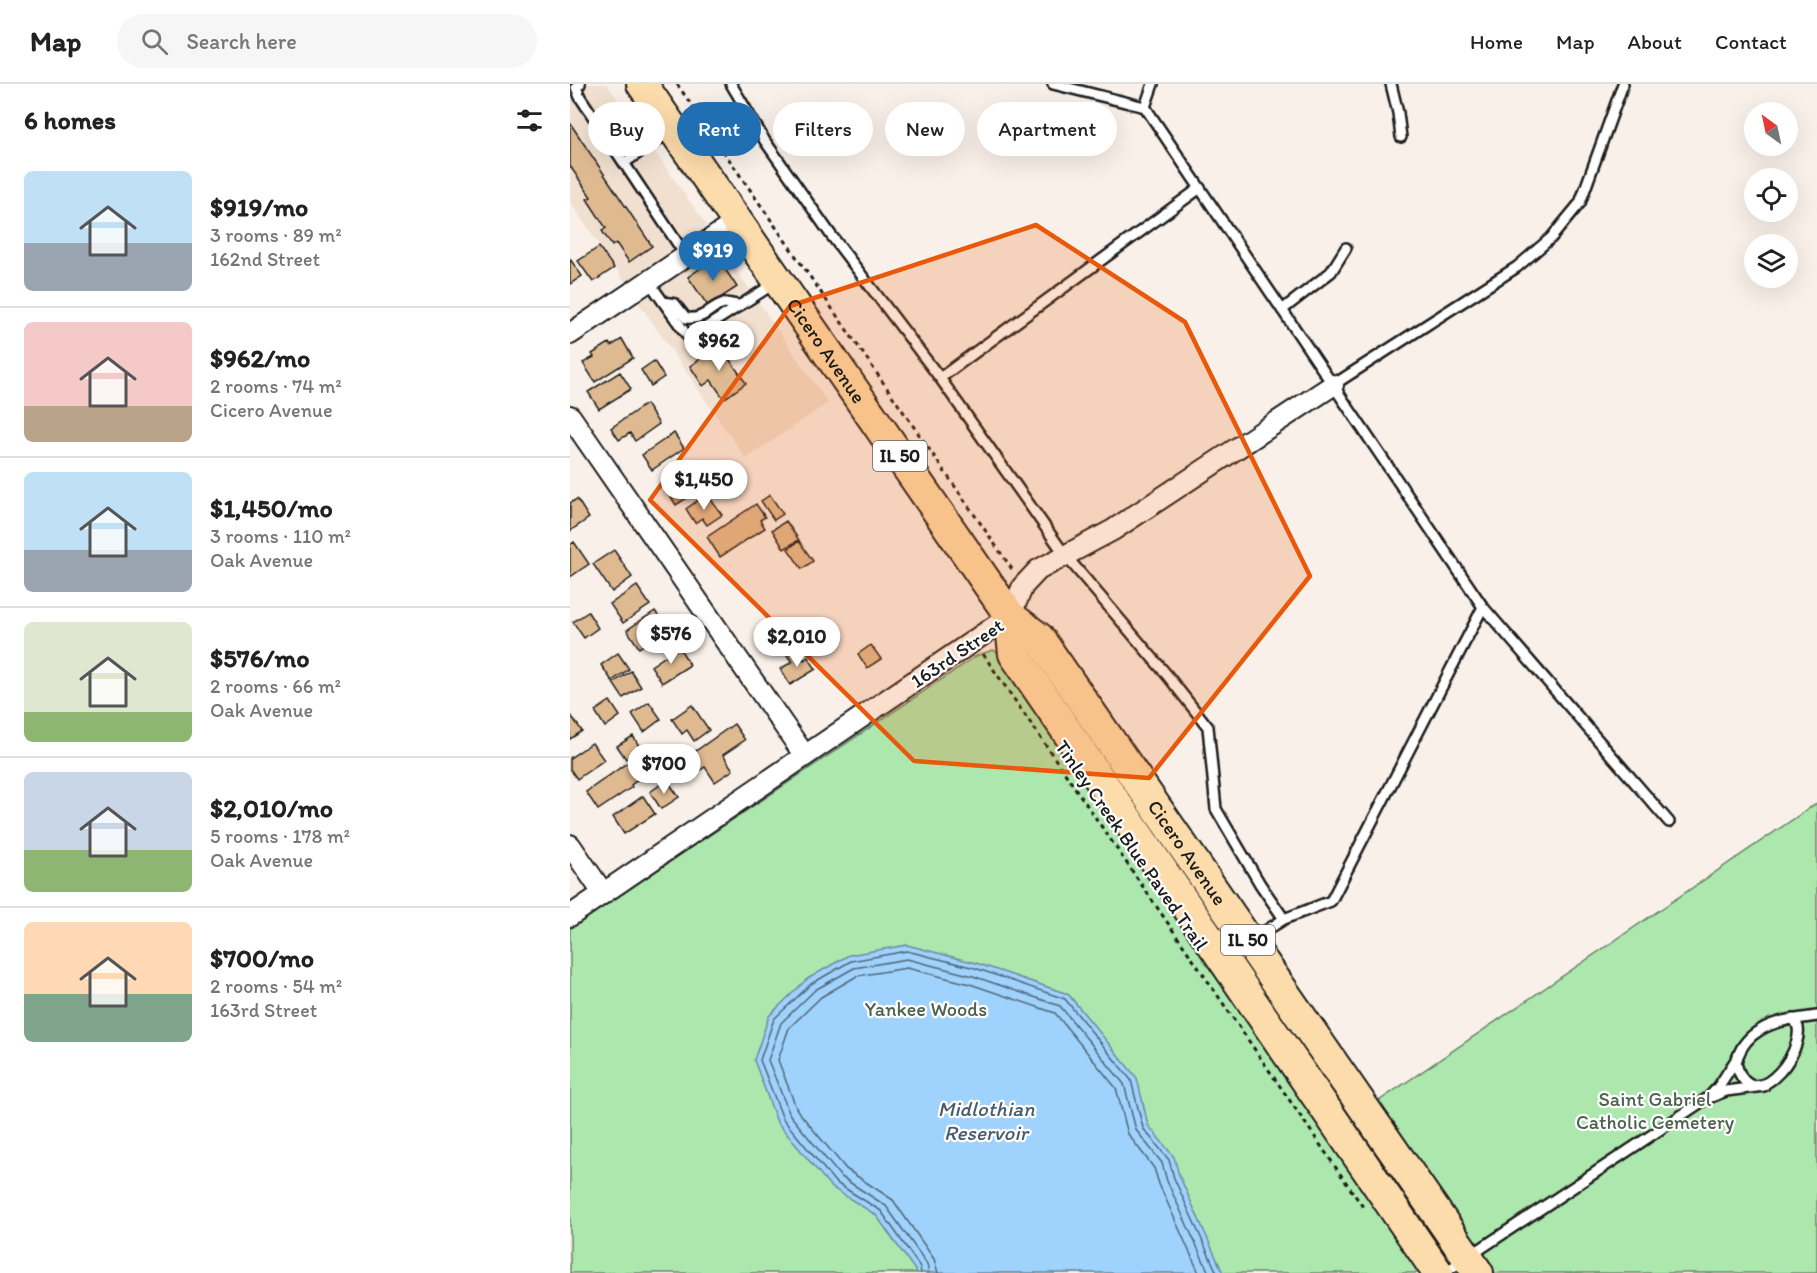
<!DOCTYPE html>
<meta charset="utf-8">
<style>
body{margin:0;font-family:Itim,sans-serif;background:#f6f6f6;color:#222;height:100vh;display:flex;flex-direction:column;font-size:22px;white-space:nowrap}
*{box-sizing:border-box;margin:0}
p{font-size:20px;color:#767676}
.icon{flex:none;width:33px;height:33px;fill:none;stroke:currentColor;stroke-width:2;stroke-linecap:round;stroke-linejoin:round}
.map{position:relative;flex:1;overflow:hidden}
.details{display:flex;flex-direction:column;background:#fff;width:570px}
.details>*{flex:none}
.top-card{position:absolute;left:18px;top:18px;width:570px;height:54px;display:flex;gap:12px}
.needle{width:39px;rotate:327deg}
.fabs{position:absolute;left:1174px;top:18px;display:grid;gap:12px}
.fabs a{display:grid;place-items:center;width:54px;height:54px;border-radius:50%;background:#fff;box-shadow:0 6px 24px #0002;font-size:30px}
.price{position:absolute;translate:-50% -51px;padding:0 14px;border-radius:21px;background:#fff;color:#222;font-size:20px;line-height:39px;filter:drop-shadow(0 2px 3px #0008)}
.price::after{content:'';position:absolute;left:50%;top:36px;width:18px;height:14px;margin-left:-9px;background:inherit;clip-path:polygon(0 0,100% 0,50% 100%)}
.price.on{background:#1f6fb2;color:#fff}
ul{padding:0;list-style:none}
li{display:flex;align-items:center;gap:18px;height:150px;padding:0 24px}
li+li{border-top:2px solid #e0e0e0}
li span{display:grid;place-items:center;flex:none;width:168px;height:120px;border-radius:9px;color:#555}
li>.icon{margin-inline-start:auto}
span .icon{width:72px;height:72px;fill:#fffc;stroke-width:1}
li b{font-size:26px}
h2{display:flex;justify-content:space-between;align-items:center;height:72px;padding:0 24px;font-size:26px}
.tag{padding:0 21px;border-radius:27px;background:#fff;box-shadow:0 6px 24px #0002;font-size:21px;line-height:54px}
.tag.on{background:#1f6fb2;color:#fff}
header{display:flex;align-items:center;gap:36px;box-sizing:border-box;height:84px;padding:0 30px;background:#fff;border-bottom:2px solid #e0e0e0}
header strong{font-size:28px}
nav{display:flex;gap:33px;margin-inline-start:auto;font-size:21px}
.search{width:420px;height:54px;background:#f6f6f6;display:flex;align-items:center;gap:15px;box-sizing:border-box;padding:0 21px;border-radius:33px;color:#767676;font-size:22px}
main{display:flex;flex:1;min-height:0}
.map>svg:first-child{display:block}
</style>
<header>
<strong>Map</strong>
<div class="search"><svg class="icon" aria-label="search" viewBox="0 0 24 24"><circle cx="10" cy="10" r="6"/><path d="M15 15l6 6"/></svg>Search here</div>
<nav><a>Home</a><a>Map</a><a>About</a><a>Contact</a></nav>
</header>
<main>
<section class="details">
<h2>6 homes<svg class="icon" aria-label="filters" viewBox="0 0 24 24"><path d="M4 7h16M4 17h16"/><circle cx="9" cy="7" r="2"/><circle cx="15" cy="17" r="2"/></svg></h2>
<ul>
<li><span style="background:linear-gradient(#bfe0f5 60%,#9aa5b1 0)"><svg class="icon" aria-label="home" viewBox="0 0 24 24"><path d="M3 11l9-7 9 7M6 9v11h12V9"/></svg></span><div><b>$919/mo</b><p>3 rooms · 89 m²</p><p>162nd Street</p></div></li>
<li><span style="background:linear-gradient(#f6c9c9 70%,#b9a48a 0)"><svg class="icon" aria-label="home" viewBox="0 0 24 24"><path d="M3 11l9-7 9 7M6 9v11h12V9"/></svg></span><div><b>$962/mo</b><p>2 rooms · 74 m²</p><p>Cicero Avenue</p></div></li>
<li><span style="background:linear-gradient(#bfe0f5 65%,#9aa5b1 0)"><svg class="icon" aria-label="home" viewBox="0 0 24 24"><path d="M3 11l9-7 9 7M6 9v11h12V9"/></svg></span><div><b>$1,450/mo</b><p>3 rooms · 110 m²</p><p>Oak Avenue</p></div></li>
<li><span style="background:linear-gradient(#dfe7d0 75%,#8fb573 0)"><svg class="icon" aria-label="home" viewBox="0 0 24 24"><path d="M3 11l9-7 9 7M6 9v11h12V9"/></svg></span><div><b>$576/mo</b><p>2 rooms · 66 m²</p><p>Oak Avenue</p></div></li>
<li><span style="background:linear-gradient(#c9d6e8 65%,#8fb573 0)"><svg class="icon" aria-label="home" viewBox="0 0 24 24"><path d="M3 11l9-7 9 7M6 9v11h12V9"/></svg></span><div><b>$2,010/mo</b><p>5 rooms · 178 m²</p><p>Oak Avenue</p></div></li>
<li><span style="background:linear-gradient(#ffd9b3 60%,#7fa58c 0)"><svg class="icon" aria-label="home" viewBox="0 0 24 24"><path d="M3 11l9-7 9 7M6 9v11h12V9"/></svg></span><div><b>$700/mo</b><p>2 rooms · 54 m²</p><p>163rd Street</p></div></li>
</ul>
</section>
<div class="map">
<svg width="1247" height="1189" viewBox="0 0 1247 1189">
<rect width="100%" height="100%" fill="#f9f1e9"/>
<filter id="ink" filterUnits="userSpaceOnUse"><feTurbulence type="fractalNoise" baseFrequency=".0167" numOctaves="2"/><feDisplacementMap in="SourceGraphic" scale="12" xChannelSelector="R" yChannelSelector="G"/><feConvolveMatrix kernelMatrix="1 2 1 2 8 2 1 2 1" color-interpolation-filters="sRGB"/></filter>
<g filter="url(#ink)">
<path fill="#f1e0cf" d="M 0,0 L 37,0 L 137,142 L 55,198 L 0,118 Z
M 147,158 L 258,319 L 176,375 L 64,212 Z"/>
<path fill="#ace8ae" stroke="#648265" stroke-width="1.5" d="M 423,566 L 429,569 L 861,1189 L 0,1189 L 0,845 L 408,571 Z
M 1247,719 L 1247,1189 L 921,1189 L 803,1021 Z"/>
<path fill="#9fd2fc" stroke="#6b89a2" stroke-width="1.5" d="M 337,861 L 406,879 L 498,910 L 567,994 L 578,1041 L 604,1073 L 609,1091 L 653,1189 L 347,1189 L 306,1131 L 261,1103 L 207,1038 L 184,976 L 199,932 L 237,895 L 279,871 Z"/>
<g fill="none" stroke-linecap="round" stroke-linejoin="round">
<path stroke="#506576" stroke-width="1.5" d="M 351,1189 L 350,1183 L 311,1127 L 265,1098 L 213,1035 L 190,976 L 204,935 L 241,900 L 281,877 L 337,867 L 405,884 L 495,915 L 561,996 L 573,1044 L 599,1076 L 604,1094 L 647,1189
M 359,1189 L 357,1180 L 316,1122 L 270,1092 L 220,1031 L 198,976 L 211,939 L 245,906 L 284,884 L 337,875 L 403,892 L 490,922 L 554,1000 L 566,1046 L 592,1079 L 597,1097 L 639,1189
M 368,1189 L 364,1175 L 323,1116 L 276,1085 L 227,1026 L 208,976 L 219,944 L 251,913 L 287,892 L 337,884 L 400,900 L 485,929 L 546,1004 L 558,1050 L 584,1084 L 589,1100 L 629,1189"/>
</g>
<path fill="#dfba91" stroke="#1c1c1c" stroke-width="1.5" d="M 0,39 L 82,162 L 59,178 L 46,159 L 42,162 L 32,147 L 36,144 L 17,115 L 21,113 L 0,82 Z
M 29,163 L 44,184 L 23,198 L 8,177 Z
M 147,173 L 167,203 L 138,222 L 118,193 Z
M 0,175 L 12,192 L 0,200 Z
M 52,255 L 63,274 L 25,298 L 13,279 L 24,273 L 22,270 L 39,259 L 41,262 Z
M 150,262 L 176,299 L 154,315 L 141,296 L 133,302 L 120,282 Z
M 84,277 L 94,293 L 81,302 L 71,286 Z
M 50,288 L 61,305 L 29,325 L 18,308 Z
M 76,320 L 89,340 L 65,357 L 60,349 L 49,356 L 41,344 Z
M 104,349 L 114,364 L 82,386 L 72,371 Z
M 112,386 L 126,408 L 106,421 L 92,399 Z
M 137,410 L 152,431 L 137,441 L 132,434 L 125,439 L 116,425 Z
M 200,411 L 213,430 L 204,436 L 191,417 Z
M 7,415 L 19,434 L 0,447 L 0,419 Z
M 186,420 L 195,433 L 190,436 L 195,444 L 150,473 L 137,453 Z
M 216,437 L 229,456 L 214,465 L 202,446 Z
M 229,457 L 243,477 L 232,485 L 218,465 Z
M 4,458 L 19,480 L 0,493 L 0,461 Z
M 44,466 L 62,493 L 42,508 L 23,480 Z
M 67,502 L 80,521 L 53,539 L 40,520 Z
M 85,527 L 97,545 L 69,564 L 57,546 Z
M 18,528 L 28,544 L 14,554 L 3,538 Z
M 301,561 L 311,575 L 297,584 L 288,570 Z
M 109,563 L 120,581 L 92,599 L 81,582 Z
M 227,565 L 234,576 L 238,573 L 246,585 L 220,601 L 210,585 L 222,578 L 217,571 Z
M 48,569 L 59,585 L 42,597 L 31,581 Z
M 61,587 L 71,603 L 53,614 L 43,599 Z
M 40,617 L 50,632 L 35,643 L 25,627 Z
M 79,618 L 91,635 L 74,648 L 62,630 Z
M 122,621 L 139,646 L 124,657 L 117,646 L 112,650 L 102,635 Z
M 0,630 L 12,647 L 0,655 Z
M 164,640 L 175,656 L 153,671 L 163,686 L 145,698 L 135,683 L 123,691 L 113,676 Z
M 63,652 L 71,665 L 56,675 L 47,662 Z
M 22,659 L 34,676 L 7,695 L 0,685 L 0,674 Z
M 64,674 L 75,690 L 61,701 L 62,703 L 28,726 L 16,708 Z
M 97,696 L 109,713 L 91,725 L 80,708 Z
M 73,712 L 85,730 L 54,750 L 43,733 Z"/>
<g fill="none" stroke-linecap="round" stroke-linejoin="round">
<g stroke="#1c1c1c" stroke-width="14">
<path id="service" d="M 10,0 L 6,3 L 10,13 L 116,172
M 161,0 L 195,57 L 261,151 L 370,294 L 495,471 L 597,591 L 638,643 L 646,725 L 690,800 L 714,835
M 483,0 L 575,23 L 913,523 L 761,817 L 714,835 L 655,873
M 821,0 L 828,29 L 831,53
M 575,23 L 583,0
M 54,79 L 99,48
M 79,198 L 119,254 L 205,199
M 93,218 L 105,220 L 116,234 C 136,236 139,223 154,219 C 158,219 165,221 169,221
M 712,226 L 761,188 L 776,164
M 370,294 L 630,104
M 763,301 L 947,183 L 981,154 L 1010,119 L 1053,0
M 913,523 L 1099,738
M 1223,935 C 1247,954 1182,1043 1166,979 C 1172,951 1197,939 1223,935 Z
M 1226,935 L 1247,932
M 1140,1012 L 1149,1002 L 1167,974
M 874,1189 L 1136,1015 L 1156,1007 L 1194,1002"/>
</g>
<g stroke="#1c1c1c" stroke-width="24">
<path id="minor" d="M 0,250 L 168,137
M 0,332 L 235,672
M 0,761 L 33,809
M 0,832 L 440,532 L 453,502 L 468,486 L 543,446 L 763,301"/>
</g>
<g stroke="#1c1c1c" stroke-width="34">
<g id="primary">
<path id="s1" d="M 72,0 L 440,532 L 469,554 L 908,1189"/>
<path d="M 440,532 L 444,570 L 868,1189"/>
</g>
</g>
<path stroke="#1c1c1c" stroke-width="3" stroke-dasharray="4.5 4.5" stroke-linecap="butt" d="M 107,0 L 444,488
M 413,570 L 795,1126"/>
<use href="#service" stroke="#fff" stroke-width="9"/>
<use href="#minor" stroke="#fff" stroke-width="20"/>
<use href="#primary" stroke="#fddcac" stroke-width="30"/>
</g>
</g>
<path fill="#e8590c" fill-opacity="0.2" stroke="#e8590c" stroke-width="4.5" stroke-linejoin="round" d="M 466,141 L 615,238 L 740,492 L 579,694 L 344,677 L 80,416 L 220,222 Z"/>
<g text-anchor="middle" stroke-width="4.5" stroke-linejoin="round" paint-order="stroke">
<g fill="#fff" stroke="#606060" stroke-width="1.5">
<rect x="303" y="357" width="54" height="30" rx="4.5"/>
<rect x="651" y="841" width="54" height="30" rx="4.5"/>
</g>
<g font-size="18" font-weight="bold" fill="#1c1c1c">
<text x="330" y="378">IL 50</text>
<text x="678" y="862">IL 50</text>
</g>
<g font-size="20" fill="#1c1c1c" stroke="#fff">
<text dy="7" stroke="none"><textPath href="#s1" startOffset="324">Cicero Avenue</textPath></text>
<text transform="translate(387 569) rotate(-34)" y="7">163rd Street</text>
<text transform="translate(562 761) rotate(55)" y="7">Tinley Creek Blue Paved Trail</text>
<text dy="7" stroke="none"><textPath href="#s1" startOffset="944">Cicero Avenue</textPath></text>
</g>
<g font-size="20" fill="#4e634f" stroke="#fff">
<text x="356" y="932">Yankee Woods</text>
<text x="1085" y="1022">Saint Gabriel<tspan x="1085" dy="23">Catholic Cemetery</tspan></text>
</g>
<g font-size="21" font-style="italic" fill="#4a5c6a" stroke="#fff">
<text x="416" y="1032">Midlothian<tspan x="416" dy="24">Reservoir</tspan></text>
</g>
</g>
</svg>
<div class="fabs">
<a><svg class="needle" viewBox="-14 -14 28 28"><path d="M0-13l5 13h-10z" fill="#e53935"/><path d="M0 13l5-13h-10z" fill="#767676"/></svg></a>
<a><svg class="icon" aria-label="locate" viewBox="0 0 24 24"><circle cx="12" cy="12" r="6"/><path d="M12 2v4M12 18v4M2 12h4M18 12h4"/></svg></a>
<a><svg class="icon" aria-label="layers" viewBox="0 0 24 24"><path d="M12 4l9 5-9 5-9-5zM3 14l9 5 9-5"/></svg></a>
</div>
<b class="price on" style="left:143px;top:198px">$919</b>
<b class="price" style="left:149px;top:288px">$962</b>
<b class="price" style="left:134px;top:427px">$1,450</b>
<b class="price" style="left:101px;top:581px">$576</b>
<b class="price" style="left:227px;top:584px">$2,010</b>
<b class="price" style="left:94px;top:711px">$700</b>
<div class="top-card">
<a class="tag">Buy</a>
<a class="tag on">Rent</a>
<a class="tag">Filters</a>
<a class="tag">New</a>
<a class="tag">Apartment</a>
</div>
</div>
</main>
